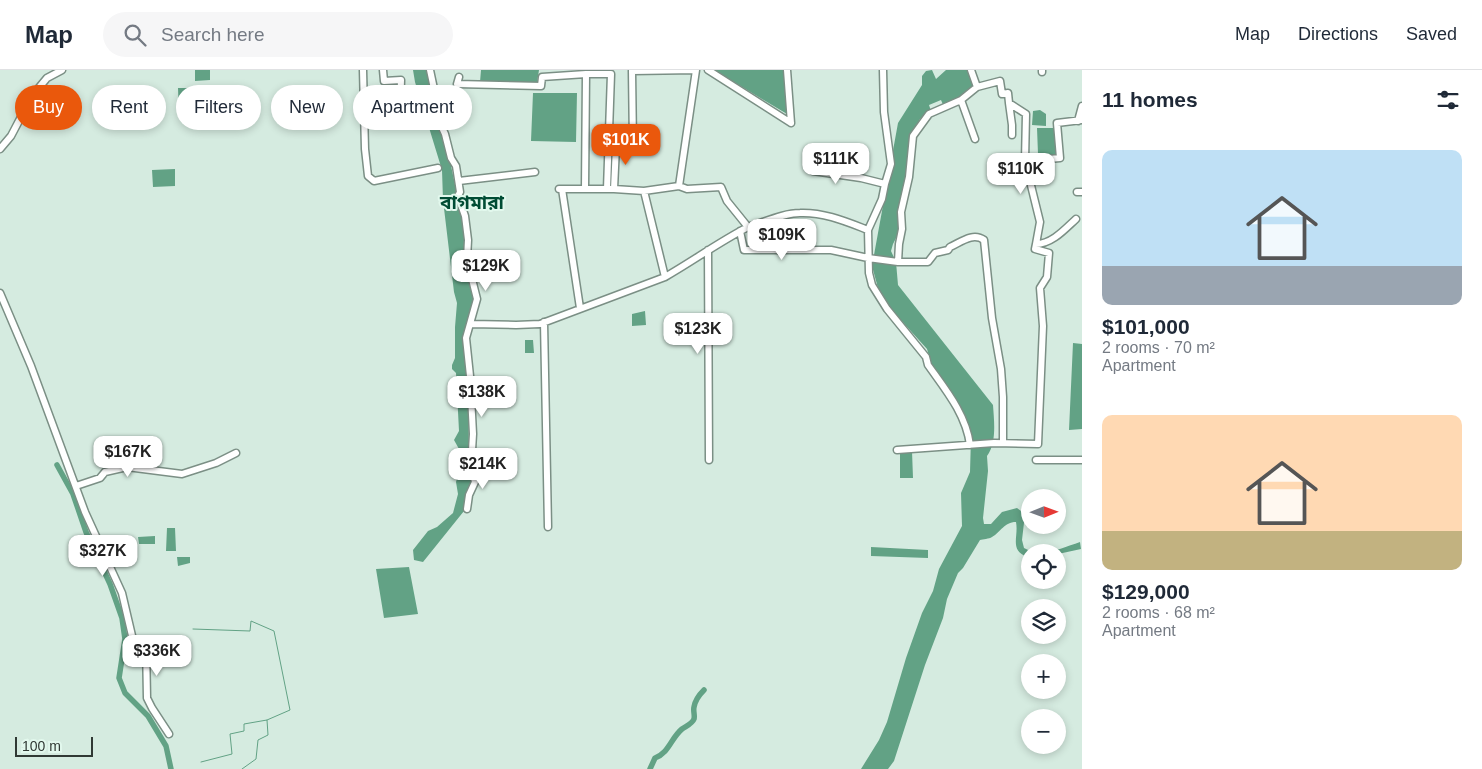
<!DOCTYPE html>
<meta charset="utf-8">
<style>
body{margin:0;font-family:Helvetica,"Noto Sans Bengali",sans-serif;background:#f6f6f7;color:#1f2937;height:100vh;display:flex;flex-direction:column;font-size:19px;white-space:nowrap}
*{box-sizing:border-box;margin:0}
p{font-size:16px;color:#747a83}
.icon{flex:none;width:28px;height:28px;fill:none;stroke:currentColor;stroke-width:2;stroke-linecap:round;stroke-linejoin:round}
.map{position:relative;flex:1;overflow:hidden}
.sheet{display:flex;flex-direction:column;background:#fff;width:400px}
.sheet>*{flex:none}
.top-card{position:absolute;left:15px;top:15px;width:475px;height:45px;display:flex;gap:10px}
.needle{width:32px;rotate:89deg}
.tools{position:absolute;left:1021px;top:419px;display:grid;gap:10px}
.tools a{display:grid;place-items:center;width:45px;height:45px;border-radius:50%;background:#fff;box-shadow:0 2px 8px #0003;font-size:25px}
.scale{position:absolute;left:15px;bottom:12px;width:78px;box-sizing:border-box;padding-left:5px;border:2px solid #303934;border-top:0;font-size:14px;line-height:18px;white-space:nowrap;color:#303934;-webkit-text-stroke:4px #e2f8ed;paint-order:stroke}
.price{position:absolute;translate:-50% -42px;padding:0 11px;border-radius:10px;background:#fff;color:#222;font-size:16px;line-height:32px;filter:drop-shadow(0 1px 2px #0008)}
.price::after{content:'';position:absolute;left:50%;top:30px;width:15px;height:11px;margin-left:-8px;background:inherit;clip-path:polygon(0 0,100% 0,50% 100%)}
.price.current{background:#ea580c;color:#fff}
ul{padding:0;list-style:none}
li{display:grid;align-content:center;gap:10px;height:265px;padding:0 20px}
li span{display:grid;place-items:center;height:155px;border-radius:10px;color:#555}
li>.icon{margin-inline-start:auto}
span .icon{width:90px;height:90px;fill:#fffc;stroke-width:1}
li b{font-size:21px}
h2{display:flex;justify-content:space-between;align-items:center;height:60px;padding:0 20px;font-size:21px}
.chip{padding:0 18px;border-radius:22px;background:#fff;box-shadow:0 2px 8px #0003;font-size:18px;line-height:45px}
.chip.current{background:#ea580c;color:#fff}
header{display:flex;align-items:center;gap:30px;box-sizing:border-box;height:70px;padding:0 25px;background:#fff;border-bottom:1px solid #e0e1e3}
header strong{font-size:24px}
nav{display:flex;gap:28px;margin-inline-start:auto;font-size:18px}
.search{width:350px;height:45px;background:#f6f6f7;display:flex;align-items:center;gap:12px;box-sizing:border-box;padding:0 18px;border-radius:28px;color:#747a83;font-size:19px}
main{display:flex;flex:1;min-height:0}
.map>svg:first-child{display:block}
</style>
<header>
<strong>Map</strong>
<div class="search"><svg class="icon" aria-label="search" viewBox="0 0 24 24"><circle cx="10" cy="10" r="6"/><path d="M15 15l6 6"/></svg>Search here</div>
<nav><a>Map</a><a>Directions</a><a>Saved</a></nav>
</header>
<main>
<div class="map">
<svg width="1082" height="699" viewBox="0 0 1082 699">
<rect width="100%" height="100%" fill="#d5ebe0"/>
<path fill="#62a285" d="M 195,0 L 210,0 L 210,10 L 195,11 Z
M 413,0 L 427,0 L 436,41 L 450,91 L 460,138 L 465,171 L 466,202 L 473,221 L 474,235 L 468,250 L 469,395 L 473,412 L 467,427 L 464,441 L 423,492 L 414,490 L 413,480 L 428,461 L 437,457 L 453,443 L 458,424 L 456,412 L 461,395 L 459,379 L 454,370 L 459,361 L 456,303 L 452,299 L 452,295 L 455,288 L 455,257 L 457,233 L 454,222 L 443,130 L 442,100 L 415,12 Z
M 481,0 L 539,0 L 537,13 L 480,12 Z
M 714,0 L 784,0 L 787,44 Z
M 932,0 L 936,9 L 946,0 L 969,0 L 974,17 L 967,23 L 944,37 L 941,30 L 929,35 L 931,41 L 920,49 L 910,69 L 907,105 L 900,160 L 893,174 L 891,181 L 896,192 L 898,215 L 993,335 C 994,350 997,373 987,386 L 988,401 L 983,448 L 984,454 L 991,454 L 1002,442 L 1017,438 L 1025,444 L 1022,470 L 1024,478 C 1042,488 1062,478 1080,472 L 1081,479 L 1058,484 L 1058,482 L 1030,482 L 1030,488 C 1008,481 1019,468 1016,452 C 1004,452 1001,462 992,467 C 989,469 983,469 980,470 L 963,498 L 958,503 L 947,529 L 943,548 L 925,595 L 894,691 L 888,699 L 861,699 L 879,670 L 887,652 L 906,588 L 922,543 L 933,521 L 939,499 L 962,456 L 961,423 L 970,402 L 971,367 L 965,345 L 932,296 L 927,279 L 890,238 L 878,218 L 872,196 L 898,53 L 922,15 L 922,6 L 926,1 Z
M 178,18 L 199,18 L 199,43 L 179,45 Z
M 210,19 L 228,21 L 228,46 L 215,47 L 207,46 L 206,23 Z
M 403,23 L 413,23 L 417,39 L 402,42 Z
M 533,23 L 577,23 L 576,72 L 531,71 Z
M 1040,40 L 1046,44 L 1046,56 L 1032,55 L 1033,41 Z
M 1037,58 L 1053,58 L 1056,60 L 1058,85 L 1038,84 Z
M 175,99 L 175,116 L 153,117 L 152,100 Z
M 645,241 L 646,255 L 632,256 L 632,244 Z
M 525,270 L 533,270 L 534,283 L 525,283 Z
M 1073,273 L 1082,274 L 1082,359 L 1069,360 Z
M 900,381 L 912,381 L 913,408 L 900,408 Z
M 167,458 L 175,458 L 176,481 L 166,481 Z
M 155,466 L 155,474 L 139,474 L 138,467 Z
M 871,477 L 928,480 L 928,488 L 871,486 Z
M 177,487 L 190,487 L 190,493 L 178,496 Z
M 409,497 L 418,544 L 384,548 L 376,499 Z"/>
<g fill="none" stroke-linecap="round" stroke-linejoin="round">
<path stroke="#62a285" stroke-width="1" d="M 193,559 L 250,561 L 251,551 L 274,561 L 290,640 L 267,650
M 201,692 L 232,684 L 230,664 L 244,661 L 244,654 L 267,650 L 268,665 L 258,670 L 256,689 L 242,699"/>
<path stroke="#62a285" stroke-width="5.5" d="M 57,395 L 73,424 L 86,462 L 110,514 L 122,548 L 125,569 L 119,608 L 125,623 L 148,646 L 166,676 L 171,699
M 650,699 L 655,688 C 669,683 671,668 682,659 C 686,656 692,654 694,649 C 695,645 693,641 694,637 C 695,631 700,624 704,620"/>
<g stroke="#7b8f85" stroke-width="9">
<path id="minor" d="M 363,0 L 365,79 L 368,106 L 374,111 L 438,98
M 383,0 L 384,11 L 401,10 L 400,43
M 430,0 L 437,33 L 440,39 L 440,53 L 445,64 L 451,88 L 456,96 L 460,122 L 458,126 L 465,146 L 468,170 L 467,189 L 477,229 L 466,268 L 470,306 L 473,364 L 471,397 L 475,412 L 469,425 L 467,439
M 708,0 L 791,53
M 787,0 L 791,53
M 1042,0 L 1042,2
M 459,7 L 457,14 L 541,16 L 542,7 L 586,4
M 977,17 L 1000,11 L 1002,24 L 1008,23 L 1009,33 L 1026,44 L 1025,91 L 1060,88 L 1057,53 L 1082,50
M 961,30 L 975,69
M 1009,33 L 1012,55 L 1012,65
M 1078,51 L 1082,36
M 0,79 L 11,66 L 32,26 L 47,8 L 62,0
M 1025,91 L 1040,152 L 1036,174 C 1052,174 1065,159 1076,149
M 813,101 L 861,108 L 885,114 L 891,94 L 884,42 L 883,0
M 459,111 L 535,102
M 885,114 L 882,129 L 868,160 L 869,203 L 872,215 L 887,239 L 926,287 L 928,295 C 945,319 966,344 970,375
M 559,119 L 614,119 L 644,121 L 679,116 L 687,119 L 721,117 L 727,131 L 748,157 C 719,172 693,191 665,207
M 562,119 L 580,238
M 585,119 L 586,4 L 611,4 L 607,119
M 614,119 L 616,76 L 633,75 L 632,1 L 696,0 L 679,116
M 1077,122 L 1082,122
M 777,148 L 779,181
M 748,157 C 765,152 783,143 800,143 C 824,142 847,152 868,160
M 740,161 L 744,180 L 831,180 L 868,188 L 898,192 L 928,192 L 935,183 L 948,180 L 950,177 C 961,172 973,162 984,170 L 992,248 L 1001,299 L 1003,327 L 1003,373
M 708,180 L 709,390
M 898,192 L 899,174 L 902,159 L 901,142 L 909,107 L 913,66 L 929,44 L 961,30 L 977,17 L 971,0
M 0,223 L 31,296 L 85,442 L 122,523 L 133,570 L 146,574 L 147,628 L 152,638 L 169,664
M 544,252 L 548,457
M 471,254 L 516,255 L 540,254 L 665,207 L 644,121
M 897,380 L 994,373 L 1038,374 L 1043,256 L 1040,218 L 1047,207 L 1049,183 L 1035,179 L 1036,174
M 1036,390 L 1082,390
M 76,416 L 100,408 L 105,402 L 127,397 L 182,404 L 216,393 L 236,383"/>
</g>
<use href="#minor" stroke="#fff" stroke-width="6"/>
</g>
<g text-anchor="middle" stroke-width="4" stroke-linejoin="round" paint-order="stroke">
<g font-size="19" font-weight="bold" fill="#004c34" stroke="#e2f8ed">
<text x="472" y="139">বাগমারা</text>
</g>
</g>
</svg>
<div class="tools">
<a><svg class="needle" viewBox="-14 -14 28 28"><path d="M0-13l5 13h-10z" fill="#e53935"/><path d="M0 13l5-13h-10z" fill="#747a83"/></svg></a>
<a><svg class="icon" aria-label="locate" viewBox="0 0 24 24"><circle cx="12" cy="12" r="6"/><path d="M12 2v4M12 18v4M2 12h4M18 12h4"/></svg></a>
<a><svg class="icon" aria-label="layers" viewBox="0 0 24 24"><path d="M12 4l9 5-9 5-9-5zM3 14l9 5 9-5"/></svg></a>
<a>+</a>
<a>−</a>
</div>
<div class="scale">100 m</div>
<b class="price current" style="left:626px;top:96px">$101K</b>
<b class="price" style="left:836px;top:115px">$111K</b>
<b class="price" style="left:1021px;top:125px">$110K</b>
<b class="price" style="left:782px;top:191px">$109K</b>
<b class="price" style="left:486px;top:222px">$129K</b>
<b class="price" style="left:698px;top:285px">$123K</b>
<b class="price" style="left:482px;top:348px">$138K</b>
<b class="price" style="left:128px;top:408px">$167K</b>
<b class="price" style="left:483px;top:420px">$214K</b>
<b class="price" style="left:103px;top:507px">$327K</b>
<b class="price" style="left:157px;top:607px">$336K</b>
<div class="top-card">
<a class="chip current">Buy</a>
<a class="chip">Rent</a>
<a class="chip">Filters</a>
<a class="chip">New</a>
<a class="chip">Apartment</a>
</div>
</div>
<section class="sheet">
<h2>11 homes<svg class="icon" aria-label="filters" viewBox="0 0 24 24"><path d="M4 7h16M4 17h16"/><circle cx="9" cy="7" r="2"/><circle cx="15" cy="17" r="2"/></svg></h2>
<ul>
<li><span style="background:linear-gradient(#bfe0f5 75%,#9aa5b1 0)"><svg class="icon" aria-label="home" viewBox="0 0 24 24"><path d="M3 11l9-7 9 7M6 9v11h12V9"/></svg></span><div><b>$101,000</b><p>2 rooms · 70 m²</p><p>Apartment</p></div></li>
<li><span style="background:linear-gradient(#ffd9b3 75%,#c2b280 0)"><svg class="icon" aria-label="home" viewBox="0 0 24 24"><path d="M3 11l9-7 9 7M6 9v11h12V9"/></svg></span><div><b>$129,000</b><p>2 rooms · 68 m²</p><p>Apartment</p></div></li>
</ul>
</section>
</main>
